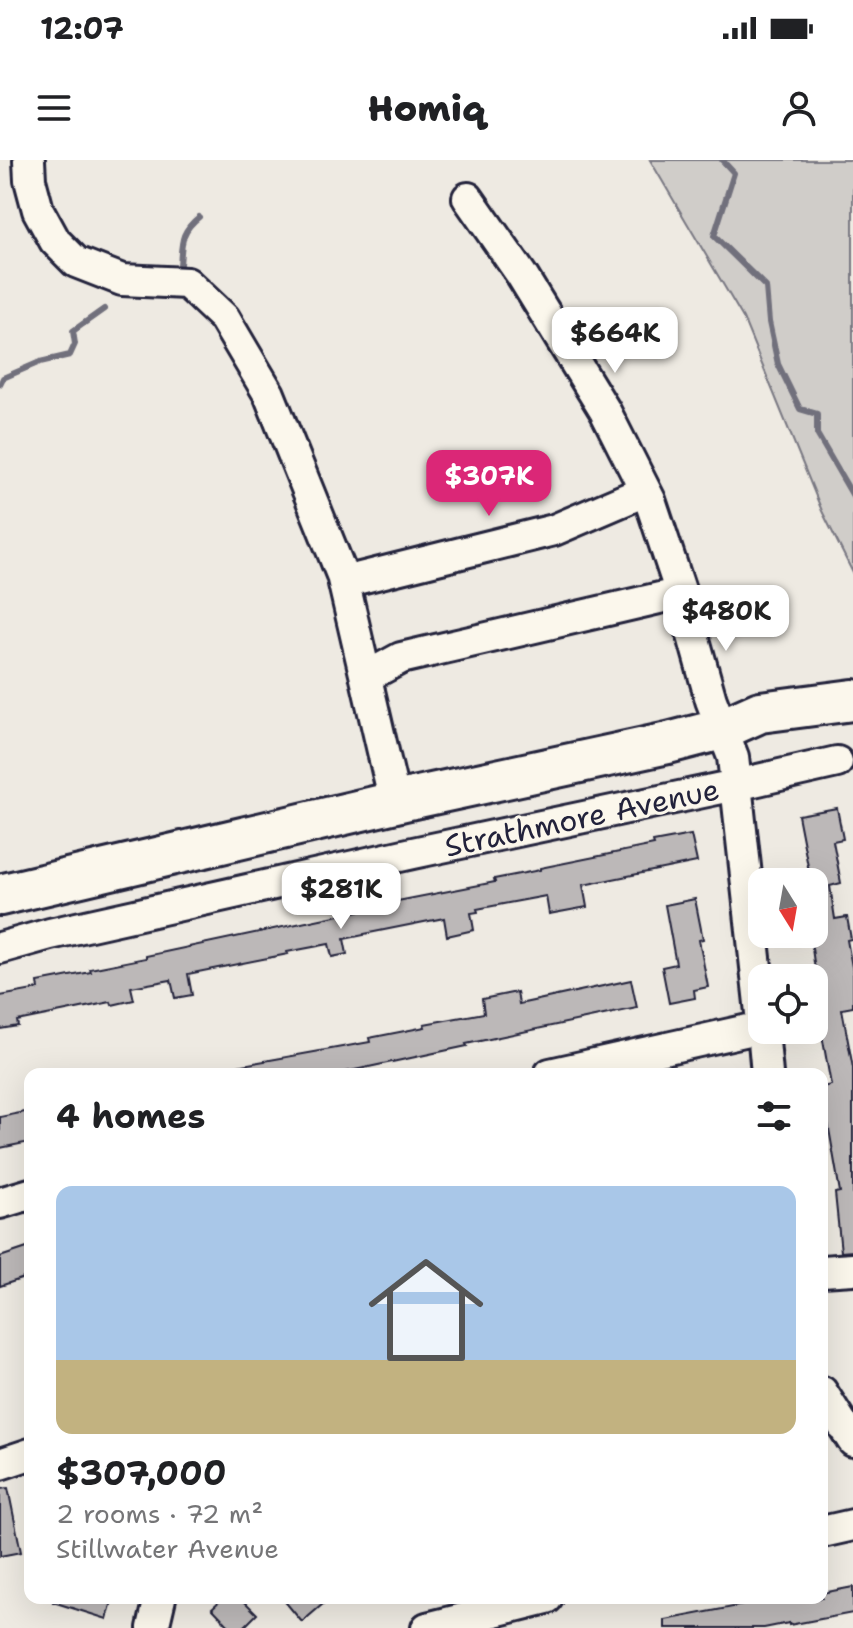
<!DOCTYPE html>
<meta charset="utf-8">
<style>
body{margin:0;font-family:"Shantell Sans",sans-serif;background:#f2f2f2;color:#202124;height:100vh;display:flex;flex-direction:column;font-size:30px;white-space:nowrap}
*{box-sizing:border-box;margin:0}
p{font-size:26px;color:#757577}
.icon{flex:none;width:44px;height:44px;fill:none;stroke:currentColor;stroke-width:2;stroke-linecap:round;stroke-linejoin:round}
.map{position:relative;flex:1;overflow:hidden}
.drawer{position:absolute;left:24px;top:908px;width:804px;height:536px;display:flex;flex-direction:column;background:#fff;border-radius:16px;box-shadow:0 8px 32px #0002}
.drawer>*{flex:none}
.needle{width:52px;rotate:169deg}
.buttons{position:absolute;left:748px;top:708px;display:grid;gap:16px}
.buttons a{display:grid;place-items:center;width:80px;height:80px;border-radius:16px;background:#fff;box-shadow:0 8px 32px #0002;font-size:40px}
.price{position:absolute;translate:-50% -68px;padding:0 18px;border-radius:16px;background:#fff;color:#222;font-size:26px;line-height:52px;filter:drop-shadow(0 2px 4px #0008)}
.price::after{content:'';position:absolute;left:50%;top:48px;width:24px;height:18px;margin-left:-12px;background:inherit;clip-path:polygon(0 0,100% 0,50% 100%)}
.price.active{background:#db2777;color:#fff}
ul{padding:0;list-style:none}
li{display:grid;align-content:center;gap:16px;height:424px;padding:0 32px}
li+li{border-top:2px solid #e0e0e0}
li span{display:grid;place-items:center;height:248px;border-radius:16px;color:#555}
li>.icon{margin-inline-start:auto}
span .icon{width:144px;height:144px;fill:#fffc;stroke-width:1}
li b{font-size:34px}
h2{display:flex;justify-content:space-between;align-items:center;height:96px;padding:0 32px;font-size:34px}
.status{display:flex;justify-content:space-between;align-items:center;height:56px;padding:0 40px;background:#fff;direction:ltr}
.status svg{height:22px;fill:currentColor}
header{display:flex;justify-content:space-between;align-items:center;height:104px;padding:0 32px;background:#fff;font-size:36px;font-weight:800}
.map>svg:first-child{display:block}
</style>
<div class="status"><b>12:07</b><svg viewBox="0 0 49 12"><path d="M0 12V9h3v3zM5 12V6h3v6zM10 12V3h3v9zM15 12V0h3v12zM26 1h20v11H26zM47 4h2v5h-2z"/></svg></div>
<header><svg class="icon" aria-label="menu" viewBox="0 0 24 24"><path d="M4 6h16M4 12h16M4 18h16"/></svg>Homiq<svg class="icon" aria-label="person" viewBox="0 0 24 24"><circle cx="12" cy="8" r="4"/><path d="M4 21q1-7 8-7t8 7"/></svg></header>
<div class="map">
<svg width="853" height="1468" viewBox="0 0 853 1468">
<rect width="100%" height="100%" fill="#eeeae2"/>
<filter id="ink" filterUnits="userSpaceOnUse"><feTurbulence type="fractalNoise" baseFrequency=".0125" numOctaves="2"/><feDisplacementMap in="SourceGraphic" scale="16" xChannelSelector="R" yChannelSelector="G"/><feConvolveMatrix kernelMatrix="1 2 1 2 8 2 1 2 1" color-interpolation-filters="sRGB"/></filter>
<g filter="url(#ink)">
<path fill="#d0cdc9" stroke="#797882" stroke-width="2" d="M 650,0 L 853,0 L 853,413 L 822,351 L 743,158 Z"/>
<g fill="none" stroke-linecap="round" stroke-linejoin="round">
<path stroke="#716f7c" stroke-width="6" d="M 722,0 L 734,13 L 714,76 L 766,127 L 769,162 L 778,204 L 800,249 L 817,254 L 817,274 L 853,336
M 180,105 C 182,83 180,72 199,57
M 0,224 L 3,218 L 40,202 L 70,195 L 75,184 L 73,171 L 104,149"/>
</g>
<path fill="#bcb8b8" stroke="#22223b" stroke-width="2" d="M 837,648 L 843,679 L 833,681 L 841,723 L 830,726 L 835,759 L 847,757 L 851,779 L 847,780 L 853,812 L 853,847 L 842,849 L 853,908 L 853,1091 L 841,1092 L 835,1033 L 840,1032 L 822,929 L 822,927 L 831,925 L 814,830 L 814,818 L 812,818 L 816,817 L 810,774 L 814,774 L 814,722 L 811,722 L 798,655 Z
M 691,675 L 697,702 L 583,725 L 587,747 L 549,754 L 546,736 L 477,749 L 478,752 L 471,753 L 474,770 L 447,776 L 444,758 L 364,774 L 364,775 L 344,779 L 347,794 L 332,797 L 329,784 L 287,792 L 288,794 L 188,814 L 192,835 L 175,838 L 171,820 L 131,827 L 134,840 L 112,845 L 111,842 L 17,861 L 18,866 L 0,869 L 0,836 L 39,829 L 38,822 L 91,812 L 90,809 L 146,798 L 146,796 L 382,746 L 382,744 L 495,722 L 494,719 L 540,710 L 540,708 L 654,685 L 653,682 Z
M 695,739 L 703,779 L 699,780 L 708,827 L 694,830 L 695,838 L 669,843 L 662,807 L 676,804 L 665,745 Z
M 631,820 L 637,848 L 466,884 L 467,886 L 336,914 L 238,914 L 237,906 L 370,882 L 369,878 L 425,867 L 424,864 L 484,853 L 482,839 L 517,832 L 519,844 Z
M 30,951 L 30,982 L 0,988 L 0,957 Z
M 30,1087 L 30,1116 L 0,1126 L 0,1097 Z
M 8,1328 L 21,1392 L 0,1396 L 0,1329 Z
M 853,1427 L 853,1453 L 789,1465 L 789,1463 L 764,1468 L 665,1468 L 665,1460 L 780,1438 L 822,1438 L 822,1433 Z
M 54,1438 L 113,1438 L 107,1459 L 53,1442 Z
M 223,1438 L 241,1438 L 257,1454 L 243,1468 L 231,1468 L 212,1448 Z
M 282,1438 L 330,1438 L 302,1462 Z"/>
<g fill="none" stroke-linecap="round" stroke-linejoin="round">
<g stroke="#22223b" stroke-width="36">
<path id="minor" d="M 29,0 L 30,20 L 38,50 L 55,81 L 76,102 L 122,120 L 187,123 L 224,158 L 269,234 L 342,415 L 395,643
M 468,38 L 521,114 L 605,251 L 650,340 L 681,433 L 711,540 L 733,597 L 762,862
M 344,422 L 554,370 L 645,331
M 366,517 L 401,498 L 681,433
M 0,788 L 50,774 L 413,693 L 736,625 L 837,602
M 763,870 L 767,914
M 550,914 L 762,867
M 0,1043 L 30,1034
M 822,1111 L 853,1109
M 822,1232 L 853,1281
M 0,1304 L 30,1294
M 822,1372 L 853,1365
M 153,1468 L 160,1438
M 427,1468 L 547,1438"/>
</g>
<g stroke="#22223b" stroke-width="46">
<path id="major" d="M 0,735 L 404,640 L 668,583 L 722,569 L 760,552 L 853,540"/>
</g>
<use href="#minor" stroke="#fbf7ec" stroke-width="30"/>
<use href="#major" stroke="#fbf7ec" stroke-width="40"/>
</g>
</g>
<g text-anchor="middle" stroke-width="6" stroke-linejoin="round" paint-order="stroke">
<g font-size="30" fill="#22223b" stroke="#fbf7ec">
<text transform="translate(582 658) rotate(-12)" y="10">Strathmore Avenue</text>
</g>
</g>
</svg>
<div class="buttons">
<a><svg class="needle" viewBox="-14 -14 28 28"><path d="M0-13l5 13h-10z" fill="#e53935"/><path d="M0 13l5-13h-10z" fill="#757577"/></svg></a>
<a><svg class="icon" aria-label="locate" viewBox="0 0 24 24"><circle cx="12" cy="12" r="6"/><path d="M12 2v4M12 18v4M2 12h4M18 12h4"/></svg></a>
</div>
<b class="price" style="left:615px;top:215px">$664K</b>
<b class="price active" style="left:489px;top:358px">$307K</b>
<b class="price" style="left:726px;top:493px">$480K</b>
<b class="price" style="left:341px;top:771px">$281K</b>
<section class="drawer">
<h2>4 homes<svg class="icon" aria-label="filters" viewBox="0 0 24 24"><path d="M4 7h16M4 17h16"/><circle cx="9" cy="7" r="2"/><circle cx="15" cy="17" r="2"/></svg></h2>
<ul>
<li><span style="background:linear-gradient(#a9c7e8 70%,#c2b280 0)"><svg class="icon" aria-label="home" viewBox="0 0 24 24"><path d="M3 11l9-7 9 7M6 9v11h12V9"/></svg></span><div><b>$307,000</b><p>2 rooms · 72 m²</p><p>Stillwater Avenue</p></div></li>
</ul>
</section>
</div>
